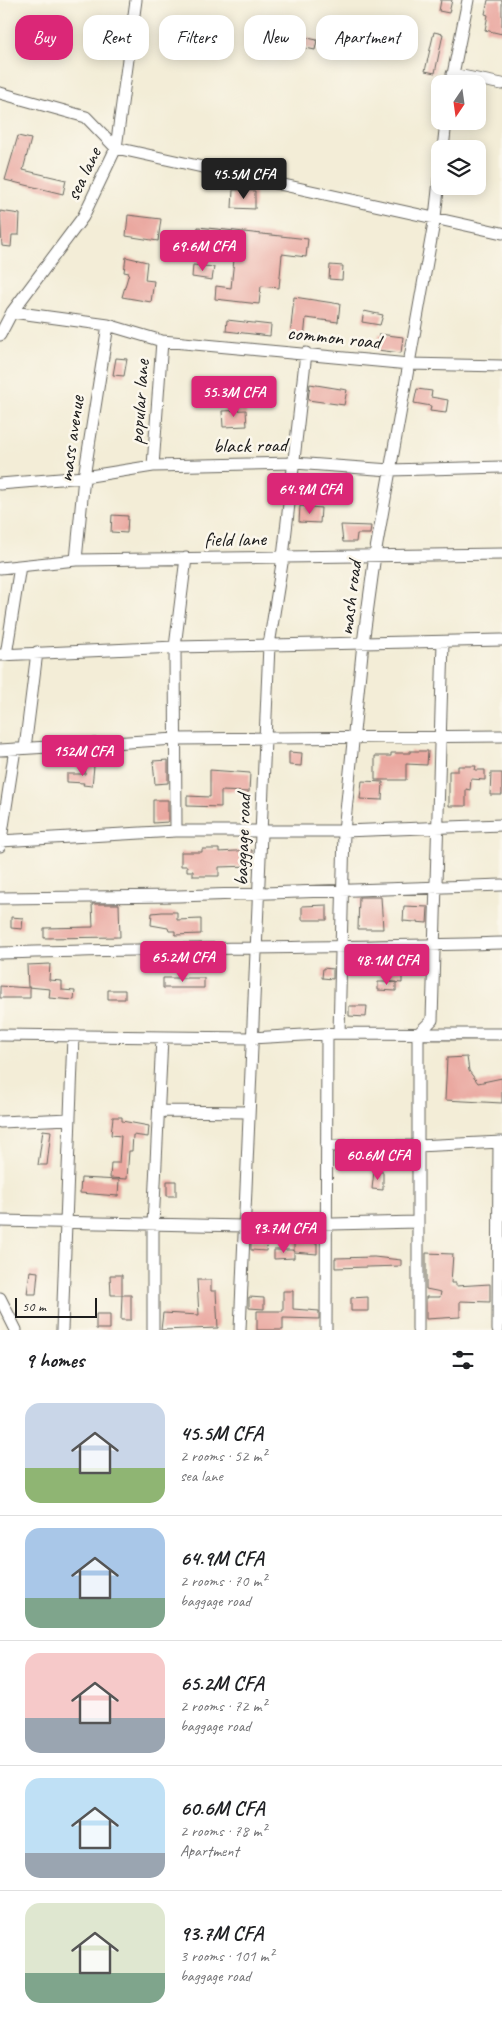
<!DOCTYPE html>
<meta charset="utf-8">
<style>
body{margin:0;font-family:Caveat,sans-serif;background:#f2f2f2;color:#202124;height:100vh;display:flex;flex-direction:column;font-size:19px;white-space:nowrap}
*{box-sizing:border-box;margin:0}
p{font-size:16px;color:#757577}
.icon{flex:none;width:28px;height:28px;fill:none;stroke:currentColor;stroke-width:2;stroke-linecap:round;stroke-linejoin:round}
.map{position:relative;height:1330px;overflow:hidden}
.sheet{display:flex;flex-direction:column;background:#fff;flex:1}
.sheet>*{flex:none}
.hud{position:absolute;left:15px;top:15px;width:472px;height:45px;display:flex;gap:10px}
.needle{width:32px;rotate:193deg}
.fabs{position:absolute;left:431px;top:75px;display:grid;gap:10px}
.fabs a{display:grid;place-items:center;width:55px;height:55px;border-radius:10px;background:#fff;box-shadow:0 2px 12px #0003;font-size:25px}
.scale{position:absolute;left:15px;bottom:12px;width:82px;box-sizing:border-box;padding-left:5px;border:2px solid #1c1c1c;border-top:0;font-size:14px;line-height:18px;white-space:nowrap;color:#1c1c1c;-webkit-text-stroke:4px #fbf7ec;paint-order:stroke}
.price{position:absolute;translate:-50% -42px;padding:0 11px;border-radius:5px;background:#db2777;color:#fff;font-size:16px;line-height:32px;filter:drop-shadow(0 1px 2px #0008)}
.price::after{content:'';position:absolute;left:50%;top:30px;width:15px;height:11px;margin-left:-8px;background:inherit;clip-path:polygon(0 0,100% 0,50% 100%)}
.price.on{background:#222;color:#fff}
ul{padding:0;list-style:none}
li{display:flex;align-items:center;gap:15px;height:125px;padding:0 25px}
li+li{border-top:1px solid #e0e0e0}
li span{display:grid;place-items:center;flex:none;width:140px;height:100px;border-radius:15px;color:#555}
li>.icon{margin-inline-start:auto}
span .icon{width:60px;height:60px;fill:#fffc;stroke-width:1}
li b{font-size:21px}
h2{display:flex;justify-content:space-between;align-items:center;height:60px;padding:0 25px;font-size:21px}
.tag{padding:0 18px;border-radius:15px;background:#fff;box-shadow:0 2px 12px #0003;font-size:18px;line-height:45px}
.tag.on{background:#db2777;color:#fff}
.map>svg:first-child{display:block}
</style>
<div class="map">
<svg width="502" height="1330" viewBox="0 0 502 1330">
<rect width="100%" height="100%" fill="#fbf7ec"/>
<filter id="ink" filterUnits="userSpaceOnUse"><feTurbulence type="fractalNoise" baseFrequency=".02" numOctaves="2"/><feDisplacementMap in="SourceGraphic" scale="10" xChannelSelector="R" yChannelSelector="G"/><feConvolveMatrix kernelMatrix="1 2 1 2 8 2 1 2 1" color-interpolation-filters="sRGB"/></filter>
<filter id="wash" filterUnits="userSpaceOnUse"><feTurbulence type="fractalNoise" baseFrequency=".0096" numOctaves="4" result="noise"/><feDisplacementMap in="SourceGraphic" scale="20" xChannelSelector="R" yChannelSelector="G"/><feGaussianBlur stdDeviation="1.12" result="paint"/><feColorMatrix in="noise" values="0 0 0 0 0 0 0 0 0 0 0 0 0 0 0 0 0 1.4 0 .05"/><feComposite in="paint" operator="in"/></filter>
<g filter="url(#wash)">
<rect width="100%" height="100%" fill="#f3edd7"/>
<g id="blocks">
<path fill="#eaa8a0" d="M 441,0 L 452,0 L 449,13 L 439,11 Z
M 488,0 L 502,0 L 502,34 L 485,30 L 488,15 L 485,14 Z
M 270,30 L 317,40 L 315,50 L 268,40 Z
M 434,32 L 443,34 L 435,73 L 425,71 Z
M 18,136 L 31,139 L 23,170 L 66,180 L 63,194 L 5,180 Z
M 233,190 L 255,191 L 255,209 L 232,208 Z
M 0,211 L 20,214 L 19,235 L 12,235 L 11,247 L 2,246 Z
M 128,215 L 161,219 L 158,241 L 126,236 Z
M 198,227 L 308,239 L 306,257 L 282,254 L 279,288 L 261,286 L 259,304 L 215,299 L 216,286 L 231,288 L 235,250 L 196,246 Z
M 126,257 L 147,262 L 145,280 L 154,281 L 151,302 L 122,297 L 129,273 L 124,272 Z
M 193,265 L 214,267 L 212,280 L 192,277 Z
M 330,265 L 343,266 L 342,280 L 329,279 Z
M 294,297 L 340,304 L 338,322 L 306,318 L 304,339 L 290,337 Z
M 364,311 L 383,315 L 380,325 L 362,322 Z
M 227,320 L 271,325 L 270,336 L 226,331 Z
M 379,334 L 403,337 L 401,353 L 377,350 Z
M 116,358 L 127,359 L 124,376 L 113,375 Z
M 310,384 L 347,390 L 344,405 L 308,400 Z
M 417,389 L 432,391 L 431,397 L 448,400 L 446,413 L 430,411 L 431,406 L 414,403 Z
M 246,410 L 247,426 L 223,427 L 222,411 Z
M 300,506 L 321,508 L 320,523 L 299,522 Z
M 112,515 L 128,516 L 127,533 L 111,532 Z
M 341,525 L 371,526 L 370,534 L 357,534 L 356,542 L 343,542 Z
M 410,751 L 428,751 L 427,765 L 406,764 L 406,780 L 375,780 L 375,756 L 391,756 L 391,753 L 410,753 Z
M 289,752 L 302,753 L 301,766 L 289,765 Z
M 168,760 L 168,783 L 155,784 L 153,761 Z
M 86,765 L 94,766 L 92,786 L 83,785 L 84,783 L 67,782 L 67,774 L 85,774 Z
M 458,766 L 476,766 L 475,770 L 485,770 L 485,780 L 471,779 L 470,790 L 466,789 L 466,806 L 449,806 L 449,771 L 458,771 Z
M 210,770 L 250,773 L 249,792 L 221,791 L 221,807 L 187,806 L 187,796 L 210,797 Z
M 491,773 L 502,773 L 502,795 L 490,795 Z
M 362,781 L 383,782 L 382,800 L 360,799 Z
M 153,800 L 168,800 L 168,822 L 153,823 Z
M 202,849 L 219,849 L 219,852 L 252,850 L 252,866 L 219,867 L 219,876 L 193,876 L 193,871 L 187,871 L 187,866 L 181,866 L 181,852 L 202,852 Z
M 359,897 L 381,897 L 383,929 L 358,929 Z
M 92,904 L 119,904 L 120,937 L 44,938 L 44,928 L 93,927 Z
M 327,905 L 327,920 L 302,920 L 302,906 Z
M 404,906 L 428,907 L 427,923 L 403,921 Z
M 162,912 L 177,912 L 177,920 L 201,919 L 201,934 L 175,935 L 175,931 L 169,931 L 168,928 L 151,925 L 152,913 Z
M 11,917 L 23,918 L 22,929 L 11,928 Z
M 50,964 L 49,980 L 62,981 L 62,990 L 75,991 L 74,1000 L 49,998 L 50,989 L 28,987 L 27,965 Z
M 323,968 L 333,969 L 333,979 L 322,978 Z
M 391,969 L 402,969 L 402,983 L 390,982 Z
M 163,978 L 204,978 L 204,988 L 163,988 Z
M 378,982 L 396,982 L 396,991 L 378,990 Z
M 0,986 L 30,988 L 30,998 L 0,998 Z
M 108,990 L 125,990 L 125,999 L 108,999 Z
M 349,1006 L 367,1006 L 366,1017 L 349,1016 Z
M 467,1057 L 469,1071 L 478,1083 L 502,1078 L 502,1103 L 445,1100 L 447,1058 Z
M 113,1117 L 122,1117 L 122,1121 L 149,1126 L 148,1137 L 133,1135 L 132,1151 L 129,1151 L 127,1179 L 110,1178 L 111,1163 L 119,1163 L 121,1136 L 111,1135 Z
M 43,1130 L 51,1131 L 47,1165 L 38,1165 Z
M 372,1154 L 381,1154 L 380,1164 L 371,1163 Z
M 374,1171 L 383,1172 L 383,1190 L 372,1189 Z
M 81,1178 L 119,1180 L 118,1196 L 80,1193 Z
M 167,1181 L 176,1181 L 176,1196 L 167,1196 Z
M 251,1240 L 267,1241 L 266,1251 L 251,1250 Z
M 294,1241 L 317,1243 L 317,1254 L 294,1252 Z
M 274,1250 L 294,1250 L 294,1258 L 274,1259 Z
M 426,1253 L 453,1254 L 451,1283 L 456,1283 L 456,1286 L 490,1284 L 490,1302 L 460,1301 L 460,1317 L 426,1319 L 426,1297 L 440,1297 L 441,1292 L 426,1289 Z
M 374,1257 L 401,1260 L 401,1266 L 335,1268 L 335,1258 Z
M 30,1271 L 38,1272 L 36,1294 L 27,1294 Z
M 110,1275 L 122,1275 L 122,1295 L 131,1295 L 131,1320 L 121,1320 L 122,1295 L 111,1295 Z
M 197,1280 L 211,1280 L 211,1291 L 216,1291 L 218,1328 L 161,1330 L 163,1313 L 199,1315 Z
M 283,1291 L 293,1291 L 293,1309 L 319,1311 L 319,1319 L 283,1318 L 283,1330 L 257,1330 L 257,1311 L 283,1311 Z
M 249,1297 L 264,1298 L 264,1309 L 249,1308 Z
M 368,1297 L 368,1311 L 351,1311 L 351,1298 Z
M 96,1314 L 110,1314 L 110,1329 L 96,1329 Z"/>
</g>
</g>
<g filter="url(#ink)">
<use href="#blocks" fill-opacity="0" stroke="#67655d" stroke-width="1"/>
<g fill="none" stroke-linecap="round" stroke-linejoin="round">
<g stroke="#67655d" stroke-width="13">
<path id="minor" d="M 452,74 L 502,84
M 451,84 L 468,0
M 0,93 L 86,117 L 116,148 L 136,0
M 443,149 L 446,121
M 12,312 L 108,325 L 162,341 L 409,364 L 502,366
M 0,335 L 12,312 L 83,217 L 116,148 L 502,233
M 153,466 L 162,341
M 0,484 L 84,477 L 153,466 L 294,463 L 390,470 L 502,467
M 76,560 L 84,477 L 108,325
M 0,568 L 76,560 L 502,554
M 0,655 L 175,647 L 502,640
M 6,655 L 20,566
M 25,748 L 37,652
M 0,750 L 176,739 L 502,736
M 176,831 L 175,647 L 186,558
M 0,841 L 176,831 L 344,831 L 502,825
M 0,846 L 15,749
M 0,898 L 178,896 L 502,885
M 0,953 C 167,948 335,948 502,943
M 339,1033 L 344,831 L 363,643 L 375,555 L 435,217 L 440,172
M 0,1035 L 251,1038 L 339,1033 L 502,1034
M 159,1111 L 248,1112
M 0,1122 L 70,1119
M 326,1146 L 417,1146 L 502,1142
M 0,1221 L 244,1226 L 417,1222
M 0,1298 L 16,1330
M 62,1330 L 73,1036
M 153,1330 L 153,1225 L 162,1038
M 240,1330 L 269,645 L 283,557 L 306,353
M 326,1330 L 327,1034
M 418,1330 L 418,1034 L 432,1020 L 443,642
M 498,1330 L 499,1142"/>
</g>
<use href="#minor" stroke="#fff" stroke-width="11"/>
</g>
</g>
<g text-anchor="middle" stroke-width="5" stroke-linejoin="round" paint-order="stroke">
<g font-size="21" fill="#1c1c1c" stroke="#fbf7ec">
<text transform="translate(83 174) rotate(-64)" y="7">sea lane</text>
<text transform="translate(334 337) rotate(6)" y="7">common road</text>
<text transform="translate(139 402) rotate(-86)" y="7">popular lane</text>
<text transform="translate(71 439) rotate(-82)" y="7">mass avenue</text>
<text transform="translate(250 445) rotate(-1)" y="7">black road</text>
<text transform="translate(235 539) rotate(-1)" y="7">field lane</text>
<text transform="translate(350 598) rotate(-83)" y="7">mash road</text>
<text transform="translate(242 840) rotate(-88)" y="7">baggage road</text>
</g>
</g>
</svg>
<div class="fabs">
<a><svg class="needle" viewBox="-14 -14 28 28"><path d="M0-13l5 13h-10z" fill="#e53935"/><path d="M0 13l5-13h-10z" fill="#757577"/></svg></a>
<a><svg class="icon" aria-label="layers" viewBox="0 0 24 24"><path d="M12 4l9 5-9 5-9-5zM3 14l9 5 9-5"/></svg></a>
</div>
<div class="scale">50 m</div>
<b class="price on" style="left:244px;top:200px">45.5M CFA</b>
<b class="price" style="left:203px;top:272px">69.6M CFA</b>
<b class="price" style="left:234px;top:418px">55.3M CFA</b>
<b class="price" style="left:310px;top:515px">64.9M CFA</b>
<b class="price" style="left:83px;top:777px">152M CFA</b>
<b class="price" style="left:183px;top:983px">65.2M CFA</b>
<b class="price" style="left:387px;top:986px">48.1M CFA</b>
<b class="price" style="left:378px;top:1181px">60.6M CFA</b>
<b class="price" style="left:284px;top:1254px">93.7M CFA</b>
<div class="hud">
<a class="tag on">Buy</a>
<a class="tag">Rent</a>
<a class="tag">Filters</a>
<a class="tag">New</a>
<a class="tag">Apartment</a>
</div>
</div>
<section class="sheet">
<h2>9 homes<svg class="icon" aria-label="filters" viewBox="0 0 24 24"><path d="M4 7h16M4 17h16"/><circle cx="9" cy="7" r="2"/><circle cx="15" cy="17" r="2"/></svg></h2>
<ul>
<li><span style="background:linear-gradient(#c9d6e8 65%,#8fb573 0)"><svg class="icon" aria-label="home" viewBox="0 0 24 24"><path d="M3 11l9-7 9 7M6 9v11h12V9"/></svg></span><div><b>45.5M CFA</b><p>2 rooms · 52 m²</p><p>sea lane</p></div></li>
<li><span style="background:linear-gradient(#a9c7e8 70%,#7fa58c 0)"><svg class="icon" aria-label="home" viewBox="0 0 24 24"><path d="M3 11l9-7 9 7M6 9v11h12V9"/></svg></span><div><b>64.9M CFA</b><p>2 rooms · 70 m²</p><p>baggage road</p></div></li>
<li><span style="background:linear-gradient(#f6c9c9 65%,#9aa5b1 0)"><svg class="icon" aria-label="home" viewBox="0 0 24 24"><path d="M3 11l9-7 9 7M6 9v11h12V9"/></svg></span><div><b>65.2M CFA</b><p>2 rooms · 72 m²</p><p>baggage road</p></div></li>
<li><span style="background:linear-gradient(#bfe0f5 75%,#9aa5b1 0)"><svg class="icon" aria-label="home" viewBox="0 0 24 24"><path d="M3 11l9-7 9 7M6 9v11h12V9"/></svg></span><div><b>60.6M CFA</b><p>2 rooms · 78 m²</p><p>Apartment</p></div></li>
<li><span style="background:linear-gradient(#dfe7d0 70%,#7fa58c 0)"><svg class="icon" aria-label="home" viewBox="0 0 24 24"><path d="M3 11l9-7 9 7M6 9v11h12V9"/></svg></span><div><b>93.7M CFA</b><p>3 rooms · 101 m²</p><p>baggage road</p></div></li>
</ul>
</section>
